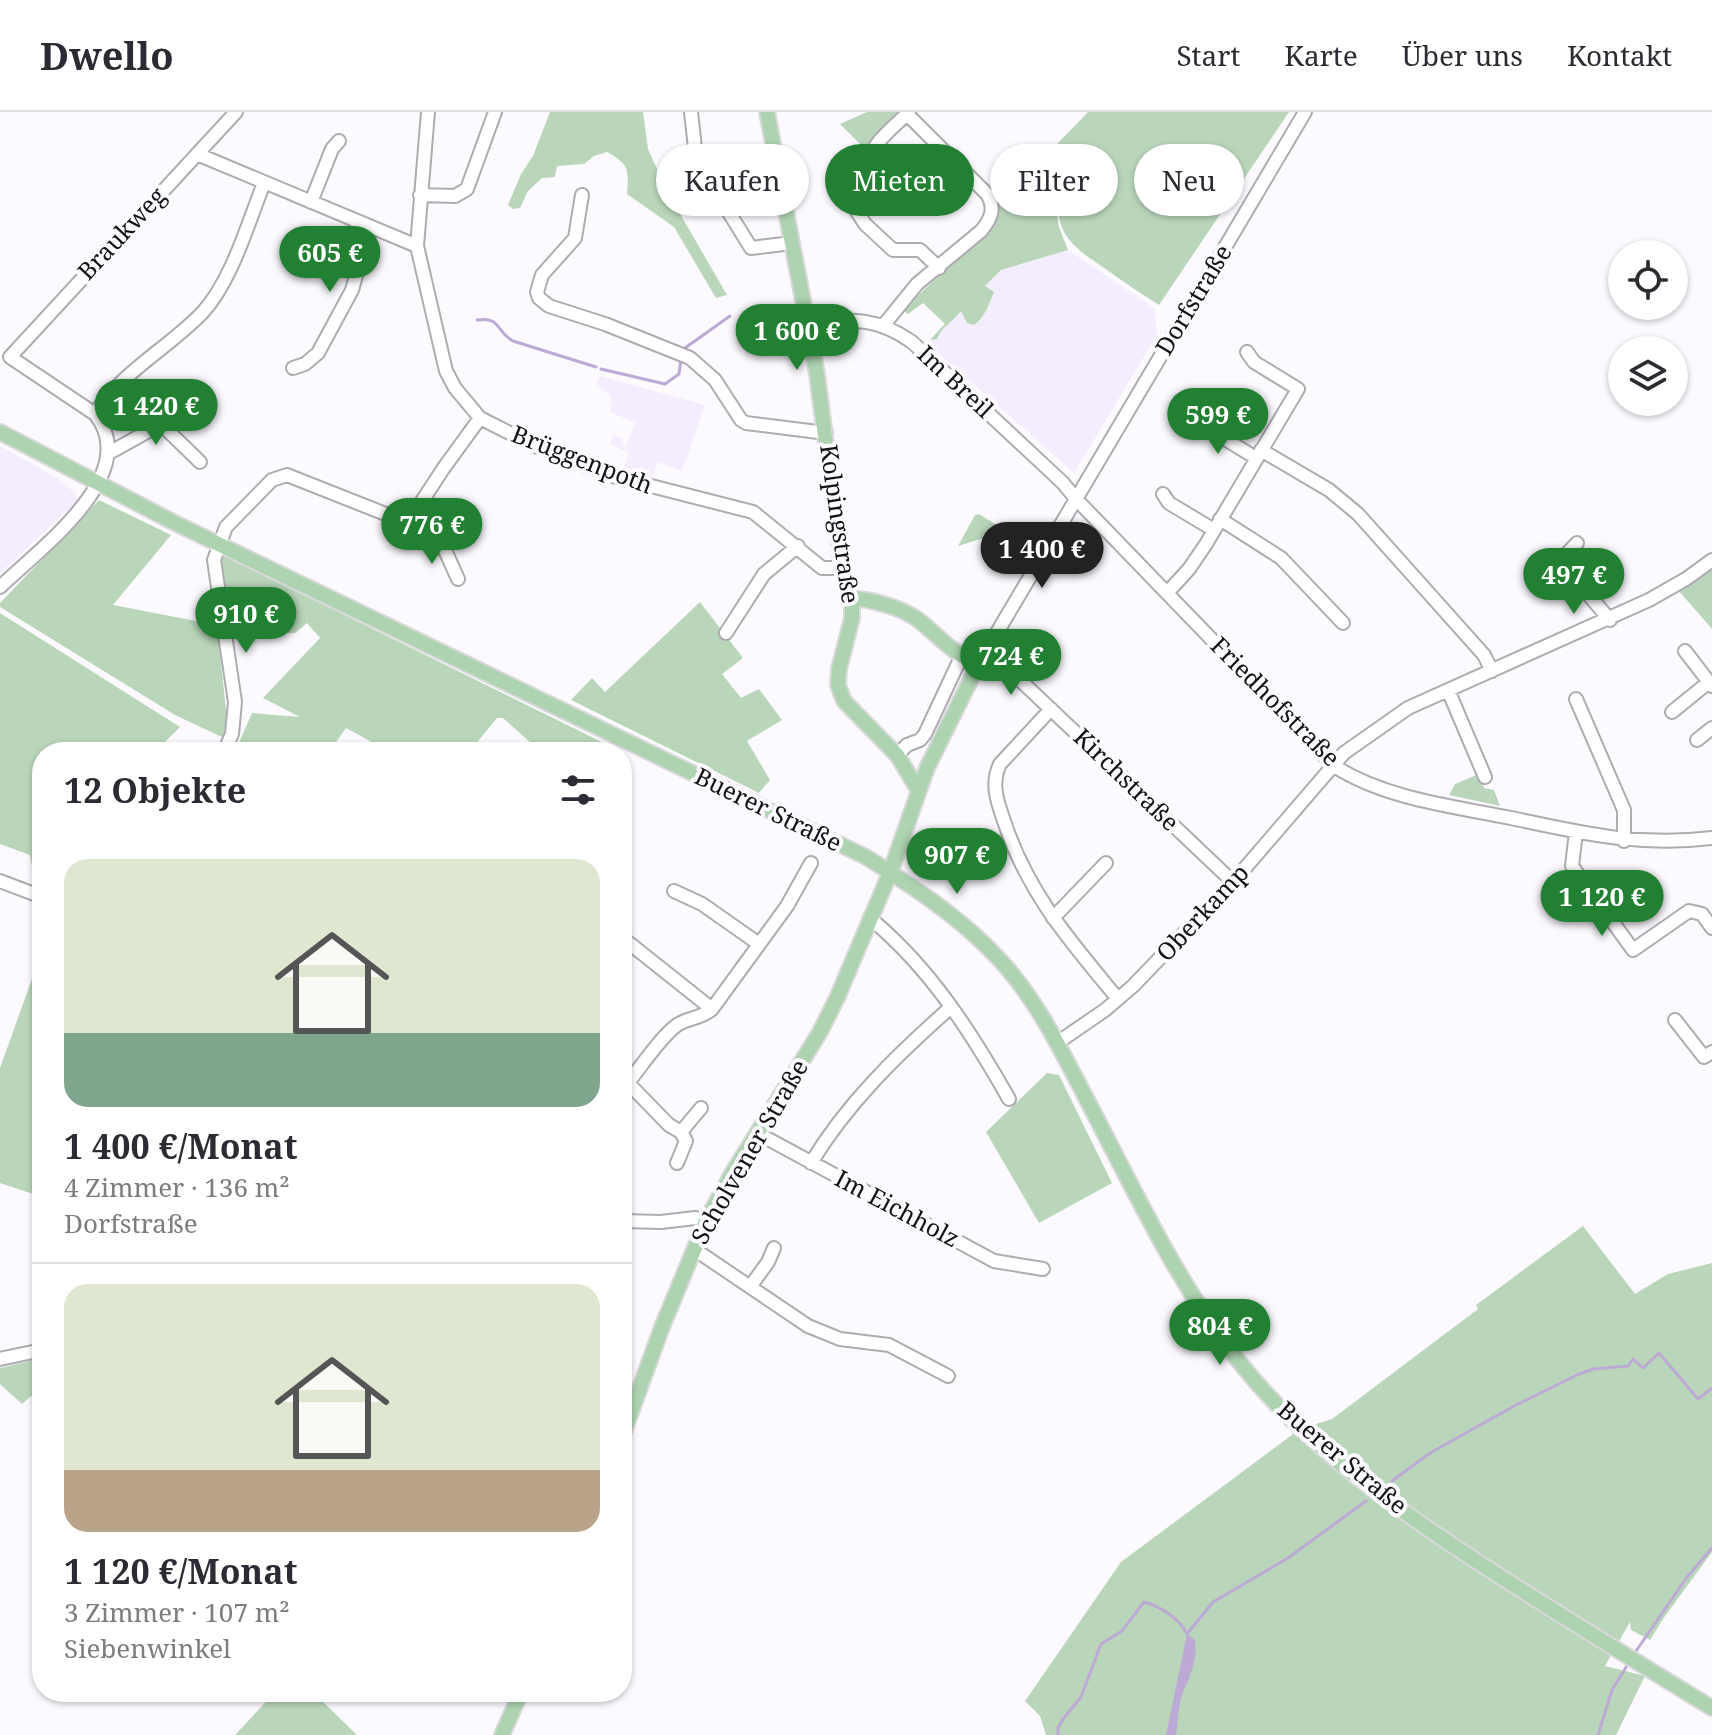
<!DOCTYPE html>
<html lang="de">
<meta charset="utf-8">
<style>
body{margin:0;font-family:"Noto Serif",serif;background:#f7f7f7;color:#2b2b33;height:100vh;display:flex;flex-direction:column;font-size:30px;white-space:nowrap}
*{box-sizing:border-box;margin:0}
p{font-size:26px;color:#7c7c81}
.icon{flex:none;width:44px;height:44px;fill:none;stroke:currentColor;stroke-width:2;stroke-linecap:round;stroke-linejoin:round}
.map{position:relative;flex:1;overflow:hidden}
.side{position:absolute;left:32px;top:630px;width:600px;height:960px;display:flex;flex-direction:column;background:#fff;border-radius:32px;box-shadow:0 2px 6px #0004}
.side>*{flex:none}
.banner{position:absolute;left:656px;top:32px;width:760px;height:72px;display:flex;gap:16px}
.fabs{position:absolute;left:1608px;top:128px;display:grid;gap:16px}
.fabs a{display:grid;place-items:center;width:80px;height:80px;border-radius:50%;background:#fff;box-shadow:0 2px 6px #0004;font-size:40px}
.price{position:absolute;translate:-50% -68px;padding:0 18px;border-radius:28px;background:#218032;color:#fff;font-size:26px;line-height:52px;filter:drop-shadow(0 2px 4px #0008)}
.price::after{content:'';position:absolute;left:50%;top:48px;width:24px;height:18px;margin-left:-12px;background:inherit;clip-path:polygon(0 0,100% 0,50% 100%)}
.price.current{background:#222;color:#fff}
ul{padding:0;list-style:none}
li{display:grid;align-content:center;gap:16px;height:424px;padding:0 32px}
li+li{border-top:2px solid #e1e1e2}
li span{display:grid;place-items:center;height:248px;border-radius:24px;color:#555}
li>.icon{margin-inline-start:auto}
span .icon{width:144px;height:144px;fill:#fffc;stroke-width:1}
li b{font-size:34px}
h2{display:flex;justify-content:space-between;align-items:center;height:96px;padding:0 32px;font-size:34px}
.chip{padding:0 28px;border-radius:36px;background:#fff;box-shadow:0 2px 6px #0004;font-size:28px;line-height:72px}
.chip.current{background:#218032;color:#fff}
header{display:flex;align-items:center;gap:48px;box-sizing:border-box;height:112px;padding:0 40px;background:#fff;border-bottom:2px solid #e1e1e2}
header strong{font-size:38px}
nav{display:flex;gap:44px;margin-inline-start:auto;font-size:28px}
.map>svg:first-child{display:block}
</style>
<header>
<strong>Dwello</strong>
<nav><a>Start</a><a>Karte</a><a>Über uns</a><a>Kontakt</a></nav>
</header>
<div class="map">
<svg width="1712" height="1623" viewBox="0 0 1712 1623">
<rect width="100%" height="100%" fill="#fcfaff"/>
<path fill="#f4edfd" d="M 1068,138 L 1154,196 L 1157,223 L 1074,361 L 928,232 L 1001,158 Z
M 600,264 L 705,293 L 682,359 L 658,350 L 651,368 L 622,361 L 629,341 L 610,332 L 613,323 L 623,327 L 622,332 L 626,334 L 635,311 L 610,300 L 611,285 L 597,272 Z
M 0,334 L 59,367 L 76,382 L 78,389 L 0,461 Z"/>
<path fill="#b9d6ba" d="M 550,0 L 643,0 L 648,37 L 668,81 L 727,183 L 716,186 L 674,115 L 627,82 C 629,58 629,52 607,40 L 594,44 L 584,52 L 557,54 L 555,65 L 542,66 L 528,79 L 520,96 L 513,97 L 508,93 L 521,62 L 533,44 Z
M 867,0 L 899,0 L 864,36 L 840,12 Z
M 1088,0 L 1289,0 L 1159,193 C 1141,182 1124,170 1107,158 C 1078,138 1054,125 1059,85 L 1053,79 L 1059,115 L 1068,138 L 1001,158 L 985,174 L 994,180 C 989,192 985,205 974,213 L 967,211 L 961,199 C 952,211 942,214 937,227 L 930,228 L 945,212 L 923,191 L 908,202 L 904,199 L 908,193 L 964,140 L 987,123 L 999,102 L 999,92 Z
M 99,388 L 171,423 L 113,493 L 217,513 L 228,617 L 226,627 L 175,603 L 0,495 L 0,491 Z
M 979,402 L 1006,419 L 958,434 L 975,403 Z
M 225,444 L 612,635 L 609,640 L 541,640 L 503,606 L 497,606 L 469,640 L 372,640 L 377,633 L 346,616 L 329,640 L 235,640 L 252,601 L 300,605 L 263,586 L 320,526 L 307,511 L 295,521 L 231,523 L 219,448 Z
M 1712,455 L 1712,517 L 1678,478 Z
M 700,490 L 743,546 L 722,562 L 741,586 L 759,577 L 782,608 L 747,629 L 770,668 L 759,681 L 571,588 L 592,566 L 605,580 Z
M 0,501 L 180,615 L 155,640 L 42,640 L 42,778 L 36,776 L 30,743 L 0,732 Z
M 1479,662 L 1484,676 L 1494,678 L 1500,694 L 1449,683 L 1455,672 Z
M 42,839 L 42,1085 L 0,1071 L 0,956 Z
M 1047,961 L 1059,963 L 1112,1071 L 1039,1111 L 986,1020 Z
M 1583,1114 L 1635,1182 L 1668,1162 L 1712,1151 L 1712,1440 L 1663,1507 L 1650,1528 L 1631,1518 L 1630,1510 L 1605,1554 L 1645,1564 L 1616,1623 L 1046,1623 L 1040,1604 L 1025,1589 L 1121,1450 L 1300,1317 L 1332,1307 L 1478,1197 L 1476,1193 Z
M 42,1246 L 42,1275 L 22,1292 L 0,1272 L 0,1256 Z
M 275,1580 L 313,1580 L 357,1623 L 235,1623 Z"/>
<path fill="#bda9d6" d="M 1187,1522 L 1195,1528 C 1198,1547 1191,1561 1184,1578 C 1178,1590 1178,1609 1176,1623 L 1166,1623 Z"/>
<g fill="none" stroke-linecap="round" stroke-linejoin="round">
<path stroke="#bda9d6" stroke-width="3" d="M 477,208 C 501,204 496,220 513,229 L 596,255
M 685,236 L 730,204
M 601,257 L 665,272 L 679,262 L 681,247
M 1392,1369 L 1430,1341 L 1516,1293 L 1577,1263 L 1593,1257 L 1628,1254 L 1633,1247 L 1643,1256 L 1659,1241 L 1698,1287 L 1712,1276
M 1634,1542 L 1687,1465 L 1712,1436
M 1058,1623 L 1058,1616 L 1063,1607 L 1081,1585 L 1101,1532 L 1122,1519 L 1144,1490 C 1160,1494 1180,1507 1187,1522 L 1213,1490 L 1288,1446 L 1366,1389
M 1598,1623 L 1612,1578 L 1628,1552"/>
<g stroke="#aeabb3" stroke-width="16">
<path id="minor" d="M 428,0 L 417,134 L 446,259 L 455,276 L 480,306 L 535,334 L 616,365 L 753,400 L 822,456 L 842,456
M 691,0 L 695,36 L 712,73 L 751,136 L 792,131
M 909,0 C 899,10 886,20 877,32 C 859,57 889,60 844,79 L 865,112 L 893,138 L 920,138 L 939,156
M 197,42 L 417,134
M 420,83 L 455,84 L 467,77 L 495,0
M 582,83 L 575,126 L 542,163 L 537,180 L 539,186 L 549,194 L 605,212 L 690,246 L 715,268 L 741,308 L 746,311 L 826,321
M 311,90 L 332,37 L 339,29
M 807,212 C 850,208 874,203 912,230 L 1063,371 L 1076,387 L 1334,654 C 1386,687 1451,694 1511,706 C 1582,721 1638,735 1712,726
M 883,214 L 917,172 L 981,119 C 991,107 996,96 987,82 L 907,2
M 293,256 L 305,252 L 318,241 L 352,178 L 359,153 L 357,109
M 95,302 C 121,260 170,235 203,200 C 232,168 248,111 264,71
M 1206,311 L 1212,319 L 1256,346
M 1261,338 L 1329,378 L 1358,402 L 1484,543 L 1492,559
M 109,341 L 161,312 L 200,350
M 1163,382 L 1169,391 L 1214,418
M 1220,407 L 1281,446 L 1343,511
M 405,409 L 413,403 L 443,357 L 480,306
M 1577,431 L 1560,449 L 1610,508
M 0,475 C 39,437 144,362 95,302 L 10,245 L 236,0
M 1167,481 L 1189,457 L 1206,432 L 1298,277 L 1254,250 L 1247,240
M 726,521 L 764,462 L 798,434
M 1685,539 L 1712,574
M 1448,578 L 1485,665
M 1576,587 L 1624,698 L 1624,729
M 1051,597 L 1000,652 C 990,673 998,691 1005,712 C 1029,783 1071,830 1118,887
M 1672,600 L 1709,570
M 1697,628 L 1712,616
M 224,640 L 232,622 L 235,590 L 214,448 L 226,415 L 272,368 L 287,363 L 431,420 L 440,427 L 458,467
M 897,643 L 907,633 L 920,628 L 925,622 L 962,543
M 1576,720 L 1572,754 L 1633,838 L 1689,799 L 1702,802 L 1712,816
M 0,769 L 42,785
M 1233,770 L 1019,567 L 991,552 L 979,551 L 1305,0
M 674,779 L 702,792 L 759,832
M 1053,806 L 1106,751
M 871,807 C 930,856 971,920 1009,987
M 629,831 L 712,897
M 1675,908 L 1704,945 L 1712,940
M 1057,931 L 1105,898 L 1133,874 L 1233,770 L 1344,641 L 1408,596 L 1649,488 L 1686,467 L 1712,448
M 628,971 L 669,1013 L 681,1020 L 686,1029 L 677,1051
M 622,978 C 637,961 659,926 677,913 C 689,905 701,907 712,897 L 787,794 L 811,751
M 681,1020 L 701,996
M 757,1021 L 994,1149 L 1043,1157
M 811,1051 C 847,991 899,941 951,895
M 622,1109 L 661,1110 L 695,1106 L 706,1109
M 694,1137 L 808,1214 L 840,1227 L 889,1233 L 948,1264
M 750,1175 L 768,1150 L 774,1136
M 0,1247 L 42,1238"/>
</g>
<g stroke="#d9d9da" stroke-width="18">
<path id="major" d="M 767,0 L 817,262 L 842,456 L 852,493 L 852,506 L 839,557 L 838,573 L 844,589 L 897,643 L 919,679
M 0,320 L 175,411 L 866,745 C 912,774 960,805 998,846 C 1036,886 1061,938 1086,986 C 1133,1075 1175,1168 1237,1247 C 1305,1334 1396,1397 1487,1456 C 1561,1504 1637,1550 1712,1596
M 622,1325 L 662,1215 L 706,1109 L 733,1060 L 820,920 L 837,886 L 890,761 L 927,656 L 979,551 C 956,546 936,521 917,507 C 900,495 870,487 849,486
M 502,1623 L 521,1580"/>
</g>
<use href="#minor" stroke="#fff" stroke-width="12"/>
<use href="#major" stroke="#add3b0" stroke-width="14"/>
</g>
<g text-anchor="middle" stroke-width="8" stroke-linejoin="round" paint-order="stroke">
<g font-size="24" fill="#141215" stroke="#fcfaff">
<text transform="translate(122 122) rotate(-47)" y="8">Braukweg</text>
<text transform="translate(1194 188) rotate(-59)" y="8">Dorfstraße</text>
<text transform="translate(955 270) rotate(43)" y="8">Im Breil</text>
<text transform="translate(582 348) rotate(21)" y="8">Brüggenpoth</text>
<text transform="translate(839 412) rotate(82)" y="8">Kolpingstraße</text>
<text transform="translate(1275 590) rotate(45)" y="8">Friedhofstraße</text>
<text transform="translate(1126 668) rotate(44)" y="8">Kirchstraße</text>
<text transform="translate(768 698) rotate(26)" y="8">Buerer Straße</text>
<text transform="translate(1203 801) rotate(-47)" y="8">Oberkamp</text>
<text transform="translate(750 1040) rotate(-60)" y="8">Scholvener Straße</text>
<text transform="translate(897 1097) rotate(28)" y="8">Im Eichholz</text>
<text transform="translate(1342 1346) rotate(40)" y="8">Buerer Straße</text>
</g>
</g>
</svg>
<div class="fabs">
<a><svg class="icon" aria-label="locate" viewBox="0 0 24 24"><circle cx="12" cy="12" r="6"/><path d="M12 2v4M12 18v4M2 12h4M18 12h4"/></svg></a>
<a><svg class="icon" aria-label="layers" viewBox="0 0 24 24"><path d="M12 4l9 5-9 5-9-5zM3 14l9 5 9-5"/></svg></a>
</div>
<b class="price" style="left:330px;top:182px">605 €</b>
<b class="price" style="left:797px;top:260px">1 600 €</b>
<b class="price" style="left:156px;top:335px">1 420 €</b>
<b class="price" style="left:1218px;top:344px">599 €</b>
<b class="price" style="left:432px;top:454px">776 €</b>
<b class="price current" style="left:1042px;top:478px">1 400 €</b>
<b class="price" style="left:1574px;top:504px">497 €</b>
<b class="price" style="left:246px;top:543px">910 €</b>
<b class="price" style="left:1011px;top:585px">724 €</b>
<b class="price" style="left:957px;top:784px">907 €</b>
<b class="price" style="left:1602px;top:826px">1 120 €</b>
<b class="price" style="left:1220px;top:1255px">804 €</b>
<div class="banner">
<a class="chip">Kaufen</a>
<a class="chip current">Mieten</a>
<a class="chip">Filter</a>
<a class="chip">Neu</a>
</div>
<section class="side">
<h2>12 Objekte<svg class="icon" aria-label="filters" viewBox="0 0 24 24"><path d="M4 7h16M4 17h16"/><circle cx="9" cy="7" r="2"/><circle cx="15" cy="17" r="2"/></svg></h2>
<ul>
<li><span style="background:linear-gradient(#dfe7d0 70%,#7fa58c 0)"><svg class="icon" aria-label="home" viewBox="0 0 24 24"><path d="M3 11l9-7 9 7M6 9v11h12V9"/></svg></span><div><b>1 400 €/Monat</b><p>4 Zimmer · 136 m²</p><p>Dorfstraße</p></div></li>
<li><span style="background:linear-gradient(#dfe7d0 75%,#b9a48a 0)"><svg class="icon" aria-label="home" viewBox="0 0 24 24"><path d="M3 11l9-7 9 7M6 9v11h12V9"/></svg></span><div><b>1 120 €/Monat</b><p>3 Zimmer · 107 m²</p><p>Siebenwinkel</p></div></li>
</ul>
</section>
</div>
